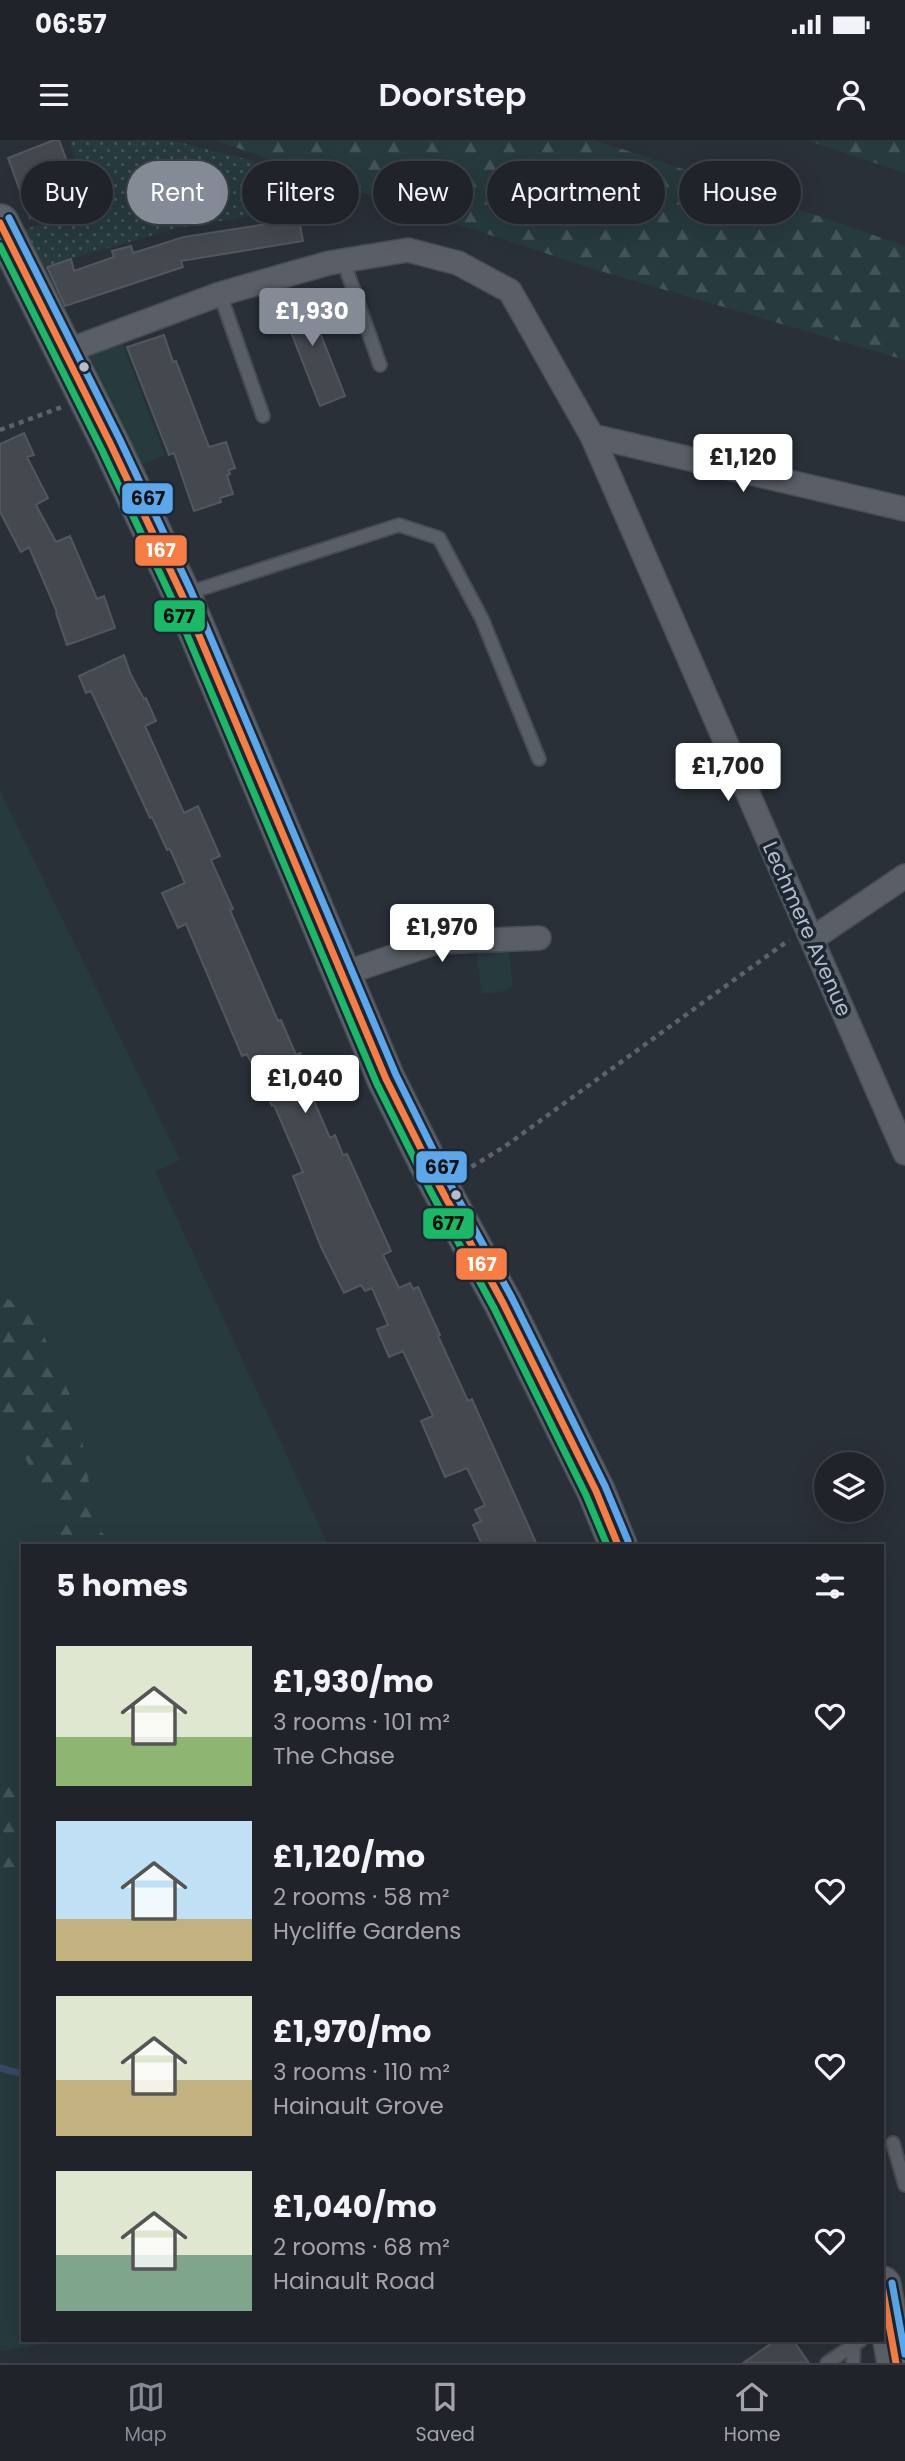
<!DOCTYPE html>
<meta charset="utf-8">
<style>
body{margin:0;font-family:Poppins,sans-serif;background:#2d3036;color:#f1f3f6;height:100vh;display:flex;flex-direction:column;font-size:26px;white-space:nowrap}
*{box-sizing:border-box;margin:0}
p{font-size:23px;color:#a2a4a8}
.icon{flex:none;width:38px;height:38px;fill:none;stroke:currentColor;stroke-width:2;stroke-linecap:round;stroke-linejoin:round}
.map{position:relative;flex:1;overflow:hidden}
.side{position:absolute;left:21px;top:1404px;width:863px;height:798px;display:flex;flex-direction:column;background:#20242a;border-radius:0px;box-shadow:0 7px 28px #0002,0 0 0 2px #3d4147}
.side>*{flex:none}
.top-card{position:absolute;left:21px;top:21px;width:864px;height:63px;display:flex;gap:14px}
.fabs{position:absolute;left:814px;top:1312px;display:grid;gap:14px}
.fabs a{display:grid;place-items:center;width:70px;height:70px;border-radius:50%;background:#20242a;box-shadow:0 7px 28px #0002,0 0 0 2px #3d4147;font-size:35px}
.price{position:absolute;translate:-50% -60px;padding:0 16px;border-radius:7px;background:#fff;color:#222;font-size:23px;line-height:46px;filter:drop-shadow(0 2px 4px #0008)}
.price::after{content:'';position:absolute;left:50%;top:42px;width:21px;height:16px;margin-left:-10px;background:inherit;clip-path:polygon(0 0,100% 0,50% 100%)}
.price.active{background:#848b96;color:#fff}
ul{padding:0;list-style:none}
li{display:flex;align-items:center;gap:21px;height:175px;padding:0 35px}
li span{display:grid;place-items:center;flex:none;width:196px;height:140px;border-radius:0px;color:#555}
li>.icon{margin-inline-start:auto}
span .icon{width:84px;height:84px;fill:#fffc;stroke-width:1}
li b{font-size:30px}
h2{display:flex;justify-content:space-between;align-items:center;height:84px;padding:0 35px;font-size:30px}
.pill{padding:0 24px;border-radius:32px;background:#20242a;box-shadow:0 7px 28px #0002,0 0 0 2px #3d4147;font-size:24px;line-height:63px}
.pill.active{background:#848b96;color:#fff}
.status{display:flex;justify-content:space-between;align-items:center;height:49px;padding:0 35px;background:#20242a;direction:ltr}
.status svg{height:19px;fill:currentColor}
header{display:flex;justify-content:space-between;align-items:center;height:91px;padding:0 35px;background:#20242a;font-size:32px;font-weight:600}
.tab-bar{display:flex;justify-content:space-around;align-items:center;height:98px;border-top:2px solid #3d4147;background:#20242a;font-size:19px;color:#a2a4a8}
.tab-bar a{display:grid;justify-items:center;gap:4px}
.tab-bar .active{color:#848b96}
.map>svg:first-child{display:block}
</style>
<div class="status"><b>06:57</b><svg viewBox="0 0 49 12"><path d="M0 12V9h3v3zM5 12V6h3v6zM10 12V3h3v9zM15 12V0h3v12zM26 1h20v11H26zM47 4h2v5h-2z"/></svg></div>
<header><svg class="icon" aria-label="menu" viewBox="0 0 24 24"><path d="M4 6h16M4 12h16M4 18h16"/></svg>Doorstep<svg class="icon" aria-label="person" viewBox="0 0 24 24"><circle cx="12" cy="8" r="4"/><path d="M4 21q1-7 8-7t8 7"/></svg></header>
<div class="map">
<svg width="905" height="2223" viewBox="0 0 905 2223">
<defs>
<pattern id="forest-firs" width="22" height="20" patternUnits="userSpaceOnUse" patternTransform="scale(1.75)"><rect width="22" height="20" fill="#273a3e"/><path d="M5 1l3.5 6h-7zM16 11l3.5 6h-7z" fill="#445559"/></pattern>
<pattern id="garden-dots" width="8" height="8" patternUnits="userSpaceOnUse" patternTransform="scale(1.75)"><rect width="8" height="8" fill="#273a3e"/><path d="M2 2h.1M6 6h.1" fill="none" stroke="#445559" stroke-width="1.8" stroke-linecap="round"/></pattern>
</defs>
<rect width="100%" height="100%" fill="#2a3038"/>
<path fill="#273a3e" d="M 120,198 L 165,315 L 132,329 L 78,214 Z
M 0,651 L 180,1020 L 155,1031 L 328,1405 L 23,1405 L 23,2200 L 71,2200 L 0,2211 Z
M 505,811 L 509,814 L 513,846 L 505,851 L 482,854 L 476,812 Z"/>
<path fill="url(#forest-firs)" d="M 215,0 L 594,0 L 704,36 L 905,106 L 905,220 L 587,127 L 331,42 Z
M 806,0 L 905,0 L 905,33 Z
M 0,1155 L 34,1173 L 78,1274 L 96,1387 L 115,1405 L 54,1405 L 54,1373 L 23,1314 L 3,1283 Z
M 0,1627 L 23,1671 L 23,1779 L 9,1739 L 0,1729 Z"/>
<path fill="url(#garden-dots)" d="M 69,0 L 171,0 L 292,31 L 298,68 L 174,89 L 31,130 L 16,93 L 91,64 Z"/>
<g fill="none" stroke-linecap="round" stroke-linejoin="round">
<path stroke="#384963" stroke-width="7" d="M 0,1928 L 23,1934"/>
</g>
<path fill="#444950" stroke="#52575f" stroke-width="2" d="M 54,0 L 59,0 L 81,59 L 30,78 L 8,18 Z
M 299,79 L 303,101 L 181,121 L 183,127 L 65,166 L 47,127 L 71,119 L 74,131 L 114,117 L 112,111 L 131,106 L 133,113 L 184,97 Z
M 303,149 L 345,256 L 320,266 L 278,159 Z
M 164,195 L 173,222 L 176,221 L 209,307 L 226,302 L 235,328 L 229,330 L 230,334 L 227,335 L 233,354 L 220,358 L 221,362 L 194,371 L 174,313 L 169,315 L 127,207 Z
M 24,293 L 34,315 L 27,317 L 48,358 L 36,365 L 56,402 L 70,396 L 97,459 L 104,456 L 115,488 L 67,505 L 56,473 L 57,472 L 29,407 L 21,412 L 0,372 L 0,304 Z
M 124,515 L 131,535 L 144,559 L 146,558 L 156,581 L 145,586 L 184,673 L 198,666 L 220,716 L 211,720 L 233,769 L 230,770 L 278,881 L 281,880 L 296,915 L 300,913 L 311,934 L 304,938 L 330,998 L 335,995 L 343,1015 L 347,1014 L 391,1111 L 383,1115 L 399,1148 L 410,1143 L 413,1149 L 418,1147 L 440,1195 L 438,1196 L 468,1261 L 472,1259 L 537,1405 L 482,1405 L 473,1385 L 481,1381 L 475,1370 L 485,1365 L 467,1328 L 445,1337 L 421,1281 L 433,1276 L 403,1211 L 389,1217 L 377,1189 L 388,1185 L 372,1148 L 365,1151 L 361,1145 L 344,1153 L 321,1107 L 293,1036 L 303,1032 L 274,965 L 272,966 L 247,914 L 242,916 L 186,784 L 178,788 L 162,753 L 185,743 L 170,709 L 167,710 L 152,677 L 150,678 L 91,551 L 86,553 L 79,536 Z
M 776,2200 L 793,2200 L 809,2223 L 743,2223 Z"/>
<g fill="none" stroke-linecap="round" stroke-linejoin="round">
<g stroke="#484c53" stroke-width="16">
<path id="lane" d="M 343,120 L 380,225
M 220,154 L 263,276
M 185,454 L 399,385 L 439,398 L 482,479 L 539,619
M 893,2003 L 905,2045
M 827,2223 L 861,2200
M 853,2223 L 854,2204"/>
</g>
<g stroke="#484c53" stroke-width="26">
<path id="street" d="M 64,212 L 220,154 L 329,123 L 408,110 L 458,123 L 510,151 L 592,296 L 905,1013
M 592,296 L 905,369
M 812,799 L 905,736
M 342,834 L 437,802 L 539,798"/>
</g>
<g stroke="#484c55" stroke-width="40">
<path id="primary" d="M 0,83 L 111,305 L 182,455 L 386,939 L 440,1047 L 503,1163 L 596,1351 L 618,1405
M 882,2145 L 896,2223"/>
</g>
<path stroke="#5d636a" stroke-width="4.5" stroke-dasharray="5 5" stroke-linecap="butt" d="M 0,290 L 62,267
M 463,1032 L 504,1007 L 789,800"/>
<use href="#lane" stroke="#5a5e66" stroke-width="12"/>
<use href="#street" stroke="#5a5e66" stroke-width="23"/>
<use href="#primary" stroke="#5c6168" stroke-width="37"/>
<g stroke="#1d2633" stroke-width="12">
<path id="bus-1" d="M 0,83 L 111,305 L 182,455 L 386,939 L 440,1047 L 503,1163 L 596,1351 L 618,1405
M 882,2145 L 896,2223"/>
</g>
<g stroke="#1d2633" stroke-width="12">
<path id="bus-2" d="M 0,106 L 102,310 L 172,459 L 377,944 L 431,1052 L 494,1168 L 586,1355 L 607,1405"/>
</g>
<g stroke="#1d2633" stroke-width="12">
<path id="bus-3" d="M 9,78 L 120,300 L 191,451 L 396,935 L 449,1042 L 512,1158 L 605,1346 L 628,1401
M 892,2143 L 905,2214"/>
</g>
<use href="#bus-1" stroke="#f77d43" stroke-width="7"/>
<use href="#bus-2" stroke="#1ab867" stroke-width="7"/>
<use href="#bus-3" stroke="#5aa8eb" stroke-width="7"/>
</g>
<g fill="#b4bcc9" stroke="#1d2633" stroke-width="2.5">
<circle cx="84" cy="227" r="6"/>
<circle cx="456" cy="1055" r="6"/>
</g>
<g text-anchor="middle" stroke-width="7" stroke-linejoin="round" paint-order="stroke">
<g font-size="21" fill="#b4bcc9" stroke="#1d2633">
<text transform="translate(807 789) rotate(66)" y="7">Lechmere Avenue</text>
</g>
</g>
<g stroke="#1d2633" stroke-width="2.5">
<rect x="121" y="342" width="53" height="33" rx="7" fill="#5aa8eb"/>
<rect x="134" y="394" width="54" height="33" rx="7" fill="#f77d43"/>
<rect x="153" y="459" width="53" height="34" rx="7" fill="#1ab867"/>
<rect x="415" y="1010" width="53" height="34" rx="7" fill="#5aa8eb"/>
<rect x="422" y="1067" width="53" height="33" rx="7" fill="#1ab867"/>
<rect x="455" y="1107" width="53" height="34" rx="7" fill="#f77d43"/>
</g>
<g font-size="19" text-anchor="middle" font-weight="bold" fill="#fff">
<text x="161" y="417">167</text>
<text x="482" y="1131">167</text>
</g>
<g font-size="19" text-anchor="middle" font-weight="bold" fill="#111">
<text x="148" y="365">667</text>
<text x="179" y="483">677</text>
<text x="442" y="1034">667</text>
<text x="448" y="1090">677</text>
</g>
</svg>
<div class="fabs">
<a><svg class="icon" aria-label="layers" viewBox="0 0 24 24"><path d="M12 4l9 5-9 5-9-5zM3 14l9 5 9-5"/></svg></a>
</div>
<b class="price active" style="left:312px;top:208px">£1,930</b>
<b class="price" style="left:743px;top:354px">£1,120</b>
<b class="price" style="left:728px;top:663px">£1,700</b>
<b class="price" style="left:442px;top:824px">£1,970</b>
<b class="price" style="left:305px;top:975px">£1,040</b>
<div class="top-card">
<a class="pill">Buy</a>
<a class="pill active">Rent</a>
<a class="pill">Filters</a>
<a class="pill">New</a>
<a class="pill">Apartment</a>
<a class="pill">House</a>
</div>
<section class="side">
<h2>5 homes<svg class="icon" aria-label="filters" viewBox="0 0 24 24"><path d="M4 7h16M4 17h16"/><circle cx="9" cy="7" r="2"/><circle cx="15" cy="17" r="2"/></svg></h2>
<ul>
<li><span style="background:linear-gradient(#dfe7d0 65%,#8fb573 0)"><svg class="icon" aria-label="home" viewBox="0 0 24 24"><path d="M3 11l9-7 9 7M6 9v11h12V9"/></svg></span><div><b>£1,930/mo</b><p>3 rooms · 101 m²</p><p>The Chase</p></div><svg class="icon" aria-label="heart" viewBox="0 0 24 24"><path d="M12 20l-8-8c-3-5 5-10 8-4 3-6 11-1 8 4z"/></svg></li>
<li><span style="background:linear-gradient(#bfe0f5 70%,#c2b280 0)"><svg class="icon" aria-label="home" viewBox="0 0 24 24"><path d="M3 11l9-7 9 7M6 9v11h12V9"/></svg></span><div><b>£1,120/mo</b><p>2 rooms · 58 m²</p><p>Hycliffe Gardens</p></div><svg class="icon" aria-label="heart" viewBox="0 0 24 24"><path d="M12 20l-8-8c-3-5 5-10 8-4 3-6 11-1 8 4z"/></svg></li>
<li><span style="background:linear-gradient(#dfe7d0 60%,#c2b280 0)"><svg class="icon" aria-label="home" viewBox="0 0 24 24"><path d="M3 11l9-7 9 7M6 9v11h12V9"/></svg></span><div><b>£1,970/mo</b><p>3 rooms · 110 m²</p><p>Hainault Grove</p></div><svg class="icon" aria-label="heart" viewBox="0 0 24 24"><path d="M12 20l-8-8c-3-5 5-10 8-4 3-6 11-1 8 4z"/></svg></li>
<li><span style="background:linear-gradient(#dfe7d0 60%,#7fa58c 0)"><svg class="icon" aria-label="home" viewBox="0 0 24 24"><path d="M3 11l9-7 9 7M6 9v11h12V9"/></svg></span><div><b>£1,040/mo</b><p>2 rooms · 68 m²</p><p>Hainault Road</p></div><svg class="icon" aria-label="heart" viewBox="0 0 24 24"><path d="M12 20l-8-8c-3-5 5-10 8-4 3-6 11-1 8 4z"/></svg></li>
</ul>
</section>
</div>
<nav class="tab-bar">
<a class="active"><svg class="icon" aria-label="map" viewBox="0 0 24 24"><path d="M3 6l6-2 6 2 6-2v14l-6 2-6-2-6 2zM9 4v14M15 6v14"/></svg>Map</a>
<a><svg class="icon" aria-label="saved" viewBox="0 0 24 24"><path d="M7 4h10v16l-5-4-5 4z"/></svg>Saved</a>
<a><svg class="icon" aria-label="home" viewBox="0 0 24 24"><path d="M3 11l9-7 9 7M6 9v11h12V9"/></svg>Home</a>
</nav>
